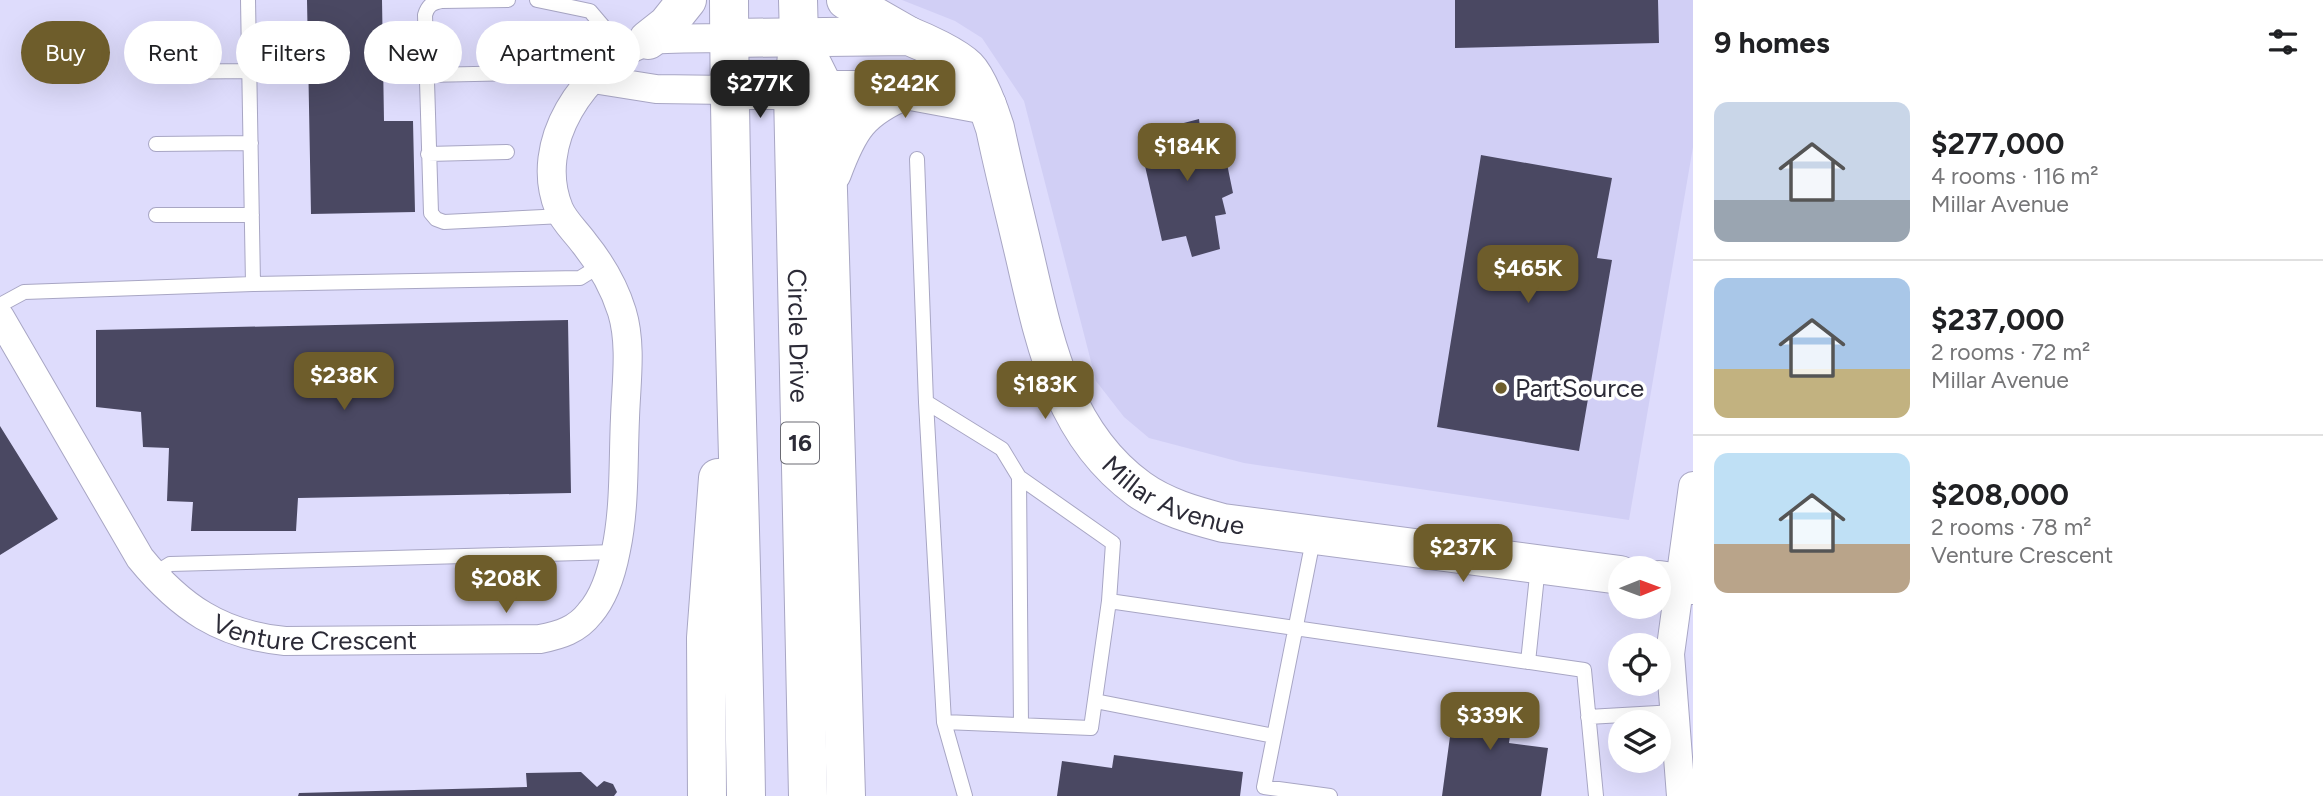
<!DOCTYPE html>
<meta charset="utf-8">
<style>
body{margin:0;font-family:Figtree,sans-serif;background:#f2f2f2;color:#202124;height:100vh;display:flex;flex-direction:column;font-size:26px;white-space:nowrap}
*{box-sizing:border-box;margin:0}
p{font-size:23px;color:#757577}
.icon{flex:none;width:38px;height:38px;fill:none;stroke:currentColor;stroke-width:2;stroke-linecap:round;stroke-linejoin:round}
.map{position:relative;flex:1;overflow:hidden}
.drawer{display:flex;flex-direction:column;background:#fff;width:630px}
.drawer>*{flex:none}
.hud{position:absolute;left:21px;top:21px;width:665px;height:63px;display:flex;gap:14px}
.needle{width:46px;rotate:89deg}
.tools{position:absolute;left:1608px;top:556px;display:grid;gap:14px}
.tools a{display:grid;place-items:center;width:63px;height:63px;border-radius:50%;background:#fff;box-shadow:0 7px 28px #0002;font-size:35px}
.price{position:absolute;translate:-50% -60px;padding:0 16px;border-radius:14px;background:#6e5d2b;color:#fff;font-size:23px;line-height:46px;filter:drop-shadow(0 2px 4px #0008)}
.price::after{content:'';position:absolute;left:50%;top:42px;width:21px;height:16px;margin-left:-10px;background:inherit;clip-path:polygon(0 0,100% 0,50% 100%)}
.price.current{background:#222;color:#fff}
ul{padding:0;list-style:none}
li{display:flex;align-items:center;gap:21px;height:175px;padding:0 21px}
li+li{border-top:2px solid #e0e0e0}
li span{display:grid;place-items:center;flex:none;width:196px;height:140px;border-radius:14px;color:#555}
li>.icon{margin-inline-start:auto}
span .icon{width:84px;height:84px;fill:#fffc;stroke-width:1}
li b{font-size:30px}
h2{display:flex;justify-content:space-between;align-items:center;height:84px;padding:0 21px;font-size:30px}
.tag{padding:0 24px;border-radius:32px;background:#fff;box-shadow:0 7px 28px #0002;font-size:24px;line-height:63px}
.tag.current{background:#6e5d2b;color:#fff}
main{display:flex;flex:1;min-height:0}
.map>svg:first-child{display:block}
</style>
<main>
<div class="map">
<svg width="1693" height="796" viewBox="0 0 1693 796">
<rect width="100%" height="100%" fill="#dedcfc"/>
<path fill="#d1cff5" d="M 902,0 L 1693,0 L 1693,147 L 1629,520 L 1244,463 L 1149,438 L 1124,417 L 1096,381 L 1024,101 L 982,38 L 955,21 Z"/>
<path fill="#4a4862" d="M 307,0 L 382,0 L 384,121 L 413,121 L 415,212 L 311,214 Z
M 1455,0 L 1658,0 L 1659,43 L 1455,48 Z
M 1199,119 L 1201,135 L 1220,130 L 1233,193 L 1222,198 L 1226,214 L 1215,216 L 1220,249 L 1192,257 L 1186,236 L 1162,241 L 1138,135 Z
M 1481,155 L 1612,178 L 1597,258 L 1612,260 L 1579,451 L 1437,427 Z
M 568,320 L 571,493 L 298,498 L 296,531 L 191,531 L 193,502 L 167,501 L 169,448 L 143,447 L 141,412 L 96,407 L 96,330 Z
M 0,426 L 58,519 L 0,555 Z
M 1456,692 L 1515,700 L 1509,743 L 1548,748 L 1541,796 L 1442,796 Z
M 1114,755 L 1243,772 L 1240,796 L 1057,796 L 1062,761 L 1112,768 Z
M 581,772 L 597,787 L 604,781 L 613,784 L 617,792 L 614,796 L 298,796 L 299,793 L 527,787 L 526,773 Z"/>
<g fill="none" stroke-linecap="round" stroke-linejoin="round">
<g stroke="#a8a6c4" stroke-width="16">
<path id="lane" d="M 248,0 L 253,284 L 580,278 L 601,265
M 508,0 L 442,1 C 432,3 428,5 425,15 L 431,213 L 436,219 L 444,222 L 563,216
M 537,0 L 590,11 L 625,52
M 155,72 L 249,71
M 426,75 L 521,73
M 156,144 L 251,143
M 428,154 L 507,152
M 917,159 L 926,402 L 1002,449 L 1019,477
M 156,215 L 252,215
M 0,305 L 24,292 L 253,284
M 926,402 L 944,722
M 1314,535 L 1264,787 L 1330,796
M 154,574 L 170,564 L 616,552
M 1528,662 L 1538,566
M 1095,701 L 1274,736
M 1588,717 L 1675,712
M 1021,725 L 1019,477 L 1113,543 L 1109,601
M 965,796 L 944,722 L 1091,728 L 1109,601 L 1584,670 L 1596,796"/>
</g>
<g stroke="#a8a6c4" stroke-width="30">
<g id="street">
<path d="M 593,79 L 656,89 L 729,90"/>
<path id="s1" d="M 0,317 L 140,558 C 180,607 221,635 285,641 L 540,639 C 560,635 577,630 590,613 C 604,597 612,571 616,550 C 625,507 623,462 625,418 C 626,384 632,345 622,312 C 614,286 601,264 584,243 C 576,232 564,221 559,209 C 532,143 584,67 645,42 C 658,37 712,39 730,38"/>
<path d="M 1681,796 L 1670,654 L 1693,486"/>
</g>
</g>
<g stroke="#a8a6c4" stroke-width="40">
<g id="secondary">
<path id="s2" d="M 730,38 L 909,36 C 924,42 955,56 967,68 C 978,79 990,112 995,128 C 1004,171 1015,214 1025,257 C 1045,344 1063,434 1139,489 C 1164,507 1193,515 1223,523 L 1620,575"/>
<path d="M 729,90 L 906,90 L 987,105"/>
<path d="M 1659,580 L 1693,585"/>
</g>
</g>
<g stroke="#a8a6c4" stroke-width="40">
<g id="highway">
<path d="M 729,0 C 730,265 742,531 746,796"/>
<path id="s3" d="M 798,0 L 799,38 L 793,91 L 808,796"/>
<path d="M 846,0 L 909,36"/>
<path d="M 799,38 L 825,90 L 846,796"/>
<path d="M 648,40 L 667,25 L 687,0"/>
<path d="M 832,173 C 849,127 860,109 906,90"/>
<path d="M 707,796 L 706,638 L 718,478"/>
</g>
</g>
<use href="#lane" stroke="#fff" stroke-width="14"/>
<use href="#street" stroke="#fff" stroke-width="28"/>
<use href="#secondary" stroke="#fff" stroke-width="38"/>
<use href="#highway" stroke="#fff" stroke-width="38"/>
</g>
<circle fill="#6e5d2b" stroke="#fff" stroke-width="2.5" cx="1501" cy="388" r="7"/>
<g text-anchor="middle" stroke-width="7" stroke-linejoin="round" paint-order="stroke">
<rect fill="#fff" stroke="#6b6b73" stroke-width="2" x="781" y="422.5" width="38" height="41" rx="5"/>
<g font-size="24" font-weight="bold" fill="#2c2b37">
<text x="800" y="451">16</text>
</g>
<g font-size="26" fill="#2c2b37" stroke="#fff">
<text dy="9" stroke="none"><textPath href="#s3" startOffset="336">Circle Drive</textPath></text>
<text dy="9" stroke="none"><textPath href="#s2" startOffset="744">Millar Avenue</textPath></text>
<text dy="9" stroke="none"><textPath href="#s1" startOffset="480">Venture Crescent</textPath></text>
</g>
<g font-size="26" fill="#2c2b37" stroke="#fff" text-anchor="start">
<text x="1515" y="397">PartSource</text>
</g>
</g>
</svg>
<div class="tools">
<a><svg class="needle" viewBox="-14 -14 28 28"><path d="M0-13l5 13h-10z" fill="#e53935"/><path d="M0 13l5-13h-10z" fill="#757577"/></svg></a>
<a><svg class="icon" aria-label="locate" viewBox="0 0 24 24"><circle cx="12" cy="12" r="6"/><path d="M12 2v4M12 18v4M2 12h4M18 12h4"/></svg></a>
<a><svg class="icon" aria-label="layers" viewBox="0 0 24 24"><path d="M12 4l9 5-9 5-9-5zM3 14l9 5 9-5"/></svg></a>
</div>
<b class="price current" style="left:760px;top:120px">$277K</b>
<b class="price" style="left:905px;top:120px">$242K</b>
<b class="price" style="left:1187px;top:183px">$184K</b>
<b class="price" style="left:1528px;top:305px">$465K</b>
<b class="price" style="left:344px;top:412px">$238K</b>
<b class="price" style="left:1045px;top:421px">$183K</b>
<b class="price" style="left:1463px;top:584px">$237K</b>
<b class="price" style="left:506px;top:615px">$208K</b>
<b class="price" style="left:1490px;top:752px">$339K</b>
<div class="hud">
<a class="tag current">Buy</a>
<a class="tag">Rent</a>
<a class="tag">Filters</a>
<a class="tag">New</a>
<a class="tag">Apartment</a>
</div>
</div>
<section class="drawer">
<h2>9 homes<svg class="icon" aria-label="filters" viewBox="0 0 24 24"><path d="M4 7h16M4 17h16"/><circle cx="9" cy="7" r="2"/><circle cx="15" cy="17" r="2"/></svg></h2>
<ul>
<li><span style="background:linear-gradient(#c9d6e8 70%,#9aa5b1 0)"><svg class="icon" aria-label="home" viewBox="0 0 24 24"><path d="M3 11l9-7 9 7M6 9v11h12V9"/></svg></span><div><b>$277,000</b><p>4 rooms · 116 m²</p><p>Millar Avenue</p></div></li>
<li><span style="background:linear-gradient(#a9c7e8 65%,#c2b280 0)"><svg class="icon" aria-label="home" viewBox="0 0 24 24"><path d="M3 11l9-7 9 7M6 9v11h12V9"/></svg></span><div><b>$237,000</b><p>2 rooms · 72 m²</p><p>Millar Avenue</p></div></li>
<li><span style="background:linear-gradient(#bfe0f5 65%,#b9a48a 0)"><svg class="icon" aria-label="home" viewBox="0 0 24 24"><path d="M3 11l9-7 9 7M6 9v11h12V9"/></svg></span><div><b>$208,000</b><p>2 rooms · 78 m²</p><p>Venture Crescent</p></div></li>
</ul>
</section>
</main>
